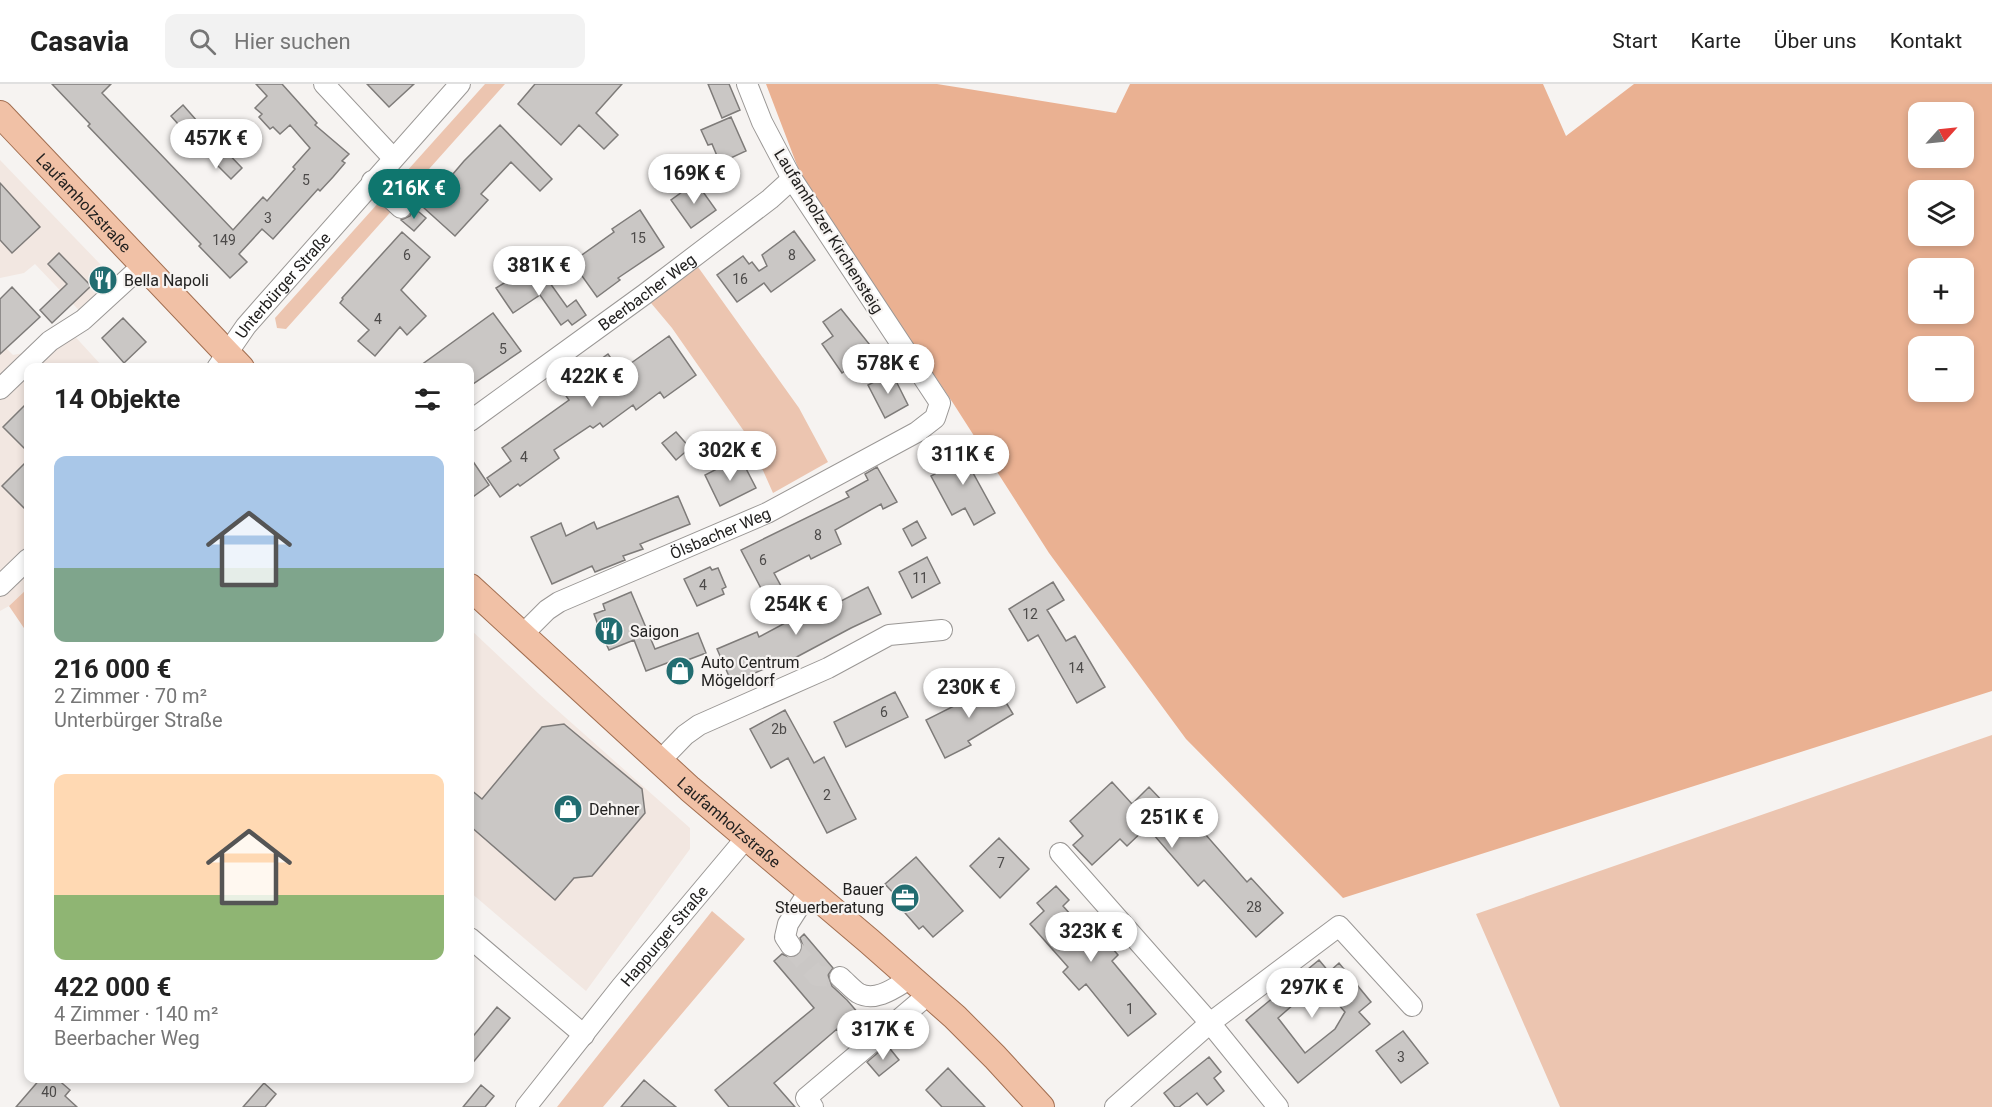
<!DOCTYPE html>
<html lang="de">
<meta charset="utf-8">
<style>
body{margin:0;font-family:Roboto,sans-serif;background:#f2f2f2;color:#222;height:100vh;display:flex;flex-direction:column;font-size:22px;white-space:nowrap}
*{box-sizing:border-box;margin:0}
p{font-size:20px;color:#767676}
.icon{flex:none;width:33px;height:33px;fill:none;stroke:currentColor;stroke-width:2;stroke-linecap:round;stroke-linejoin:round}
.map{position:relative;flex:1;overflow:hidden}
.details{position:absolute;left:24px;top:279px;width:450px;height:720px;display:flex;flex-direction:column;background:#fff;border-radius:12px;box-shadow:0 3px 9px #0003}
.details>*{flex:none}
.needle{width:39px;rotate:63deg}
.fabs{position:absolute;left:1908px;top:18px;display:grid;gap:12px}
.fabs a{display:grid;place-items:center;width:66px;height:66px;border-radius:12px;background:#fff;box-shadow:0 3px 9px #0003;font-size:30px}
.price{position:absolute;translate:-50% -51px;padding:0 14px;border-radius:21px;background:#fff;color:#222;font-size:20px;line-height:39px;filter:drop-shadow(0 2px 3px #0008)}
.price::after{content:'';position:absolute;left:50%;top:36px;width:18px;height:14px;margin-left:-9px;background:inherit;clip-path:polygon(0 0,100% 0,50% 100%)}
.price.on{background:#0f766e;color:#fff}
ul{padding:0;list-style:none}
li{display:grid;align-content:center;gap:12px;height:318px;padding:0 30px}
li span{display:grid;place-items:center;height:186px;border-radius:12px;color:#555}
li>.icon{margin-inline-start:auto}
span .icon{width:108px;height:108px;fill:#fffc;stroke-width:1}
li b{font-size:26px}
h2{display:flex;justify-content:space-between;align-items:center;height:72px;padding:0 30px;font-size:26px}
header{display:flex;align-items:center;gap:36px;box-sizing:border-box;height:84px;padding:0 30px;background:#fff;border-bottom:2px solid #e0e0e0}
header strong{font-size:28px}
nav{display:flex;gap:33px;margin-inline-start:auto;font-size:21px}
.search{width:420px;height:54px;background:#f2f2f2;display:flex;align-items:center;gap:15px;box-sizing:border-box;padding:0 21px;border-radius:12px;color:#767676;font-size:22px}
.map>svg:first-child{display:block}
</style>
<header>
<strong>Casavia</strong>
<div class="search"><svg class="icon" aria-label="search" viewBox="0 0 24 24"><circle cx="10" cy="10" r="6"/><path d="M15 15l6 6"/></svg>Hier suchen</div>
<nav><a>Start</a><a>Karte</a><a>Über uns</a><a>Kontakt</a></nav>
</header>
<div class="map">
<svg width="1992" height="1023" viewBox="0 0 1992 1023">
<rect width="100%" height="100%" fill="#f6f3f1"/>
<path fill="#f2e7e1" d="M 0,76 L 127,208 L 92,240 L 35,180 L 24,189 L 0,194 Z
M 70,247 L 103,283 L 28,284 L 28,504 L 9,522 L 0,527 L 0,258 L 13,271 L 33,267 Z
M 470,545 L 539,610 L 690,744 L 690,765 L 586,907 L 470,808 L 470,686 L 471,683 L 470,681 Z"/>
<path fill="#ecc5b0" d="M 485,0 L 505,0 L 286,245 L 277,244 L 275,234 Z
M 698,183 L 799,324 L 828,378 L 773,409 L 748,353 L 672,244 L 651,219 Z
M 28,504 L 28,550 L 9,522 Z
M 1992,651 L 1992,1023 L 1560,1023 L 1476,830 Z
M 712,827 L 745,855 L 603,1023 L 557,1023 Z"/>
<path fill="#eab192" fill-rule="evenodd" d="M 766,0 L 937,0 L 1116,29 L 1130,0 L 1543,0 L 1566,52 L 1634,0 L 1992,0 L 1992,607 L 1343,814 L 1186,655 L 1049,469 L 953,319 L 803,97 ZM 1918,28 L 1964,28 L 1964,74 L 1918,74 ZM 1918,106 L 1964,106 L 1964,152 L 1918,152 ZM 1918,184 L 1964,184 L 1964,230 L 1918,230 ZM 1918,262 L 1964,262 L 1964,308 L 1918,308 Z"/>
<path fill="#cac7c5" stroke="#7e7b79" stroke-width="1.5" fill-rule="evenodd" d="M 52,0 L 111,0 L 102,9 L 233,146 L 263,113 L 267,117 L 295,85 L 293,83 L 310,64 L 290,41 L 280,50 L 273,43 L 270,45 L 259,33 L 262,30 L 255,24 L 267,12 L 256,0 L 282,0 L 317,39 L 315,41 L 349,70 L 342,77 L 345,79 L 333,93 L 320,107 L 318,105 L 273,155 L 262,145 L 239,170 L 247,178 L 230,194 L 199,162 L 201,160 L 88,42 L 90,40 Z
M 367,0 L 414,0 L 389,23 Z
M 535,0 L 622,0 L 596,29 L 618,51 L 604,65 L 579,41 L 561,61 L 518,20 Z
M 708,0 L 729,0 L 740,26 L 722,34 Z
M 183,21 L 219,62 L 220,61 L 242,84 L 231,95 L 194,58 L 171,32 Z
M 731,33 L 746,67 L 720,79 L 712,60 L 708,61 L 701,46 Z
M 500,41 L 552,95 L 540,107 L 511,78 L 481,110 L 488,116 L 455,152 L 424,124 L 464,77 Z
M 696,98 L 716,126 L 691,144 L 671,116 Z
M 0,99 L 40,143 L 12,169 L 0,156 Z
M 413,123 L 426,134 L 414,147 L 401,136 L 410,132 Z
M 640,126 L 664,163 L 618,194 L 620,196 L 597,213 L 572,178 L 614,148 L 612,145 Z
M 794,147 L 815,176 L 771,208 L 764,199 L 737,218 L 717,191 L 743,172 L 749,180 L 752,178 L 759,187 L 767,182 L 762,171 Z
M 402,148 L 430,173 L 401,206 L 426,232 L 407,251 L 400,243 L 375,272 L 358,257 L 369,246 L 340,219 L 343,215 L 342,214 Z
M 59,169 L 91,202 L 52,239 L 40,226 L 67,200 L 48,180 Z
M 540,185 L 567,223 L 576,216 L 586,231 L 572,241 L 568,236 L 561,241 L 540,211 L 513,229 L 496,204 L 514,193 L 519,200 Z
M 12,203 L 40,233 L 0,270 L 0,215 Z
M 841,225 L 874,266 L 842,289 L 822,260 L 833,252 L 823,238 Z
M 493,229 L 521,267 L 470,302 L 470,284 L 417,284 Z
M 123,234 L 146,258 L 124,279 L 102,254 Z
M 669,252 L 696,291 L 664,314 L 660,308 L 636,326 L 633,321 L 603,343 L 600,339 L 593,344 L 590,342 L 554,366 L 559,374 L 520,402 L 518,400 L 500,413 L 487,394 L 511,377 L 502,364 L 569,316 L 559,302 L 576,291 L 577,292 L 608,270 L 620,287 Z
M 892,289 L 908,321 L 885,334 L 868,301 Z
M 28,318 L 28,368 L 3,343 Z
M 676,348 L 690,364 L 676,376 L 662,359 Z
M 966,355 L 980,382 L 972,387 L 995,429 L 974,441 L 965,424 L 952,431 L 931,392 L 958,377 L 951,364 Z
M 470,373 L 489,401 L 470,415 Z
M 740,373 L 756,404 L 720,422 L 705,391 Z
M 28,376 L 28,428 L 2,402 Z
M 877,383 L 897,418 L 883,425 L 881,420 L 835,446 L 841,460 L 811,475 L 809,471 L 774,489 L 781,502 L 764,510 L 741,466 L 849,413 L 846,408 L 868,396 L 865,390 Z
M 678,412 L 690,440 L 640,460 L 643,465 L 623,472 L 625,476 L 595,488 L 592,482 L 552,500 L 531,453 L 561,439 L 566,452 L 594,438 L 597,445 Z
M 917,437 L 926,454 L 912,462 L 903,445 Z
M 927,473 L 940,499 L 912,514 L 899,488 Z
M 710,483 L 712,486 L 718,484 L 726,503 L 722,505 L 724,510 L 697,522 L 684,495 Z
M 1053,498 L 1064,516 L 1047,526 L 1066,557 L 1075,552 L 1105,603 L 1077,619 L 1038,551 L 1028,557 L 1009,525 Z
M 868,503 L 881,530 L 851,544 L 791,576 L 789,574 L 732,599 L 717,565 L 757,548 L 759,553 L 813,524 L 816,530 Z
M 631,508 L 655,565 L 698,549 L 706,569 L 677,580 L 675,576 L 646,587 L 634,556 L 609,566 L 602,551 L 596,545 L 597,538 L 594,530 L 605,526 L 603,520 Z
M 993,597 L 1013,630 L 968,657 L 971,661 L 945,674 L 926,636 L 970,614 L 968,611 Z
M 895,608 L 908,633 L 846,663 L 834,638 Z
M 785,626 L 814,679 L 824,673 L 856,735 L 827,749 L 788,674 L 771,684 L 750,645 Z
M 564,640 L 642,705 L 645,729 L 592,792 L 574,794 L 555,816 L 470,742 L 470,705 L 482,715 L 542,643 Z
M 1112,698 L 1132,720 L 1149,703 L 1185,741 L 1192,735 L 1247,798 L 1251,794 L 1283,829 L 1256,853 L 1204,796 L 1198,802 L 1147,743 L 1127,762 L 1120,755 L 1092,781 L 1073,761 L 1083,752 L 1070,737 Z
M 999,754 L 1029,785 L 1000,814 L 970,782 Z
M 916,773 L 963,827 L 933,853 L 923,842 L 919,845 L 893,815 L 896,812 L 885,800 Z
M 1056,802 L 1069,816 L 1063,822 L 1095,858 L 1102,852 L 1118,871 L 1112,877 L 1156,930 L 1128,952 L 1086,900 L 1079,906 L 1063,888 L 1068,883 L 1030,840 L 1044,827 L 1037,819 Z
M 804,850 L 833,884 L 828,891 L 832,902 L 847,916 L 871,944 L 850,961 L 837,945 L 774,999 L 795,1023 L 729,1023 L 715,1006 L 814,924 L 774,877 L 782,870 L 791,874 L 798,872 L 803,862 L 800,854 Z
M 1319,876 L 1329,888 L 1339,879 L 1371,918 L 1359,928 L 1370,940 L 1298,999 L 1246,936 ZM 1324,904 L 1345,928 L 1335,945 L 1305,969 L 1278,934 L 1310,906 L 1315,910 Z
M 497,923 L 510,934 L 470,982 L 470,956 Z
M 1403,947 L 1428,979 L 1401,999 L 1376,967 Z
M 887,961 L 899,976 L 879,992 L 867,978 Z
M 1209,973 L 1221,988 L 1214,994 L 1224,1007 L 1207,1021 L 1197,1009 L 1179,1023 L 1175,1023 L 1164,1009 Z
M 948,984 L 962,999 L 985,1023 L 942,1023 L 926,1006 Z
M 41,994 L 56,994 L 70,1006 L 65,1012 L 77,1023 L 16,1023 Z
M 644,996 L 659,1009 L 676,1023 L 621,1023 Z
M 264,999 L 276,1010 L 265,1023 L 243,1023 Z
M 481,1001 L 494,1012 L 485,1023 L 463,1023 Z"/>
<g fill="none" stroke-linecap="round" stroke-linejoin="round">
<path stroke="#ccc9c7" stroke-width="20" stroke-dasharray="20 10" stroke-linecap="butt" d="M 791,862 L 817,892 L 840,893"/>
<g stroke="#9a9795" stroke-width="22">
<g id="minor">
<path d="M 324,0 L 393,74"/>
<path d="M 372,97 L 401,124"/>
<path id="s1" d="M 217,284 L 246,242 L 460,0"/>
<path d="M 0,305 L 50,257 L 83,236 L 143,181"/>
<path id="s2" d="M 470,337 L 645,210 L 770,115 L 792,95"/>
<path d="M 0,502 L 28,475"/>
<path id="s3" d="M 522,551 L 547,526 L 559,518 L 767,429 L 917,348 L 935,334 L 940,319 L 792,95 L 762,38 L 747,0"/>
<path d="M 659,678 L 685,651 L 699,641 L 828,584 L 889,551 L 942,546"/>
<path d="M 1060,769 L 1210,939 L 1278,1023"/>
<path d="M 470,854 L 584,951"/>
<path d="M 791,862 L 785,853 L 788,840 L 809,807"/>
<path d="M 840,893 C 846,898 852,905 858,909 C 876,919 896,903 911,894"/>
<path id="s4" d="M 526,1023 L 621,903 L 746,754"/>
<path d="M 813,1023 L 806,1014 L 929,910"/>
<path d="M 1115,1023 L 1210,939 L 1339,842 L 1412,922"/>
</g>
</g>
<g stroke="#a26e50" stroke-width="28">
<g id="major">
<path id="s5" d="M 0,30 L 241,284"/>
<path id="s6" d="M 470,503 L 690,705 L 869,857 L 955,933 L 995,973 L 1041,1023"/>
</g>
</g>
<use href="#minor" stroke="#fff" stroke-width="20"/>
<use href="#major" stroke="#f1c1a6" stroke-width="26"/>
</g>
<defs>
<g id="restaurant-disc" transform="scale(1.5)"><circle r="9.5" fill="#226d71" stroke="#f6f3f1"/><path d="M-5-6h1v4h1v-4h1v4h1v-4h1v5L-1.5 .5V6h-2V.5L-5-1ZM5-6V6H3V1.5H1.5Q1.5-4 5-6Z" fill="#fff"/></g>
<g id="shop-disc" transform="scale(1.5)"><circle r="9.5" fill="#226d71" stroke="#f6f3f1"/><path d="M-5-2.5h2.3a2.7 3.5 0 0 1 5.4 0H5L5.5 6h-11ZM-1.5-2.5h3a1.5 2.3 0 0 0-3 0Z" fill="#fff"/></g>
<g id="office-disc" transform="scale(1.5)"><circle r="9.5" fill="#226d71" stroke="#f6f3f1"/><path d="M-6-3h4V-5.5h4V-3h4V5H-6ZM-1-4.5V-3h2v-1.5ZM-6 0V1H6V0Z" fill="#fff"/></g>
</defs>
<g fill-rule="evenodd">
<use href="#restaurant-disc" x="103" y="196"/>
<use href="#restaurant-disc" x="609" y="547"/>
<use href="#shop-disc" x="680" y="587"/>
<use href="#shop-disc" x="568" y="725"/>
<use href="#office-disc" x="905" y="814"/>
</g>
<g text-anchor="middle" stroke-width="4.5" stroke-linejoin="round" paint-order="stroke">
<g font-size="14" fill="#4c4a49">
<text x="306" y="101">5</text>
<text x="268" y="139">3</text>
<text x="638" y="159">15</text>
<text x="224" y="161">149</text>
<text x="407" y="176">6</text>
<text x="792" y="176">8</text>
<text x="740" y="200">16</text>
<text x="378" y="240">4</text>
<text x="503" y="270">5</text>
<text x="524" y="378">4</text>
<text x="818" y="456">8</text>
<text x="763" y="481">6</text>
<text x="920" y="499">11</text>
<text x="703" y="506">4</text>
<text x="1030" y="535">12</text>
<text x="1076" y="589">14</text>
<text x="884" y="633">6</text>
<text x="779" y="650">2b</text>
<text x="827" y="716">2</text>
<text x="1001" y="784">7</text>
<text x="1254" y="828">28</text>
<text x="1130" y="930">1</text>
<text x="1401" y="978">3</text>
<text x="49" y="1013">40</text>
</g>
<g font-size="16" fill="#222120" stroke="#f6f3f1">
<text dy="6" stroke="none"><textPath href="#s5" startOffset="122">Laufamholzstraße</textPath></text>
<text transform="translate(829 147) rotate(58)" y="6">Laufamholzer Kirchensteig</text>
<text dy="6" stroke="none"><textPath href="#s1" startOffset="106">Unterbürger Straße</textPath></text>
<text dy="6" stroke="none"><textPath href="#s2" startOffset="219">Beerbacher Weg</textPath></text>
<text dy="6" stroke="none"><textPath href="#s3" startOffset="225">Ölsbacher Weg</textPath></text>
<text dy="6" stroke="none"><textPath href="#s6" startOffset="350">Laufamholzstraße</textPath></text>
<text dy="6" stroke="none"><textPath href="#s4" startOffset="220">Happurger Straße</textPath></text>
</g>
<g font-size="16" fill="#222120" stroke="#f6f3f1" text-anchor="start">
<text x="124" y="202">Bella Napoli</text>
<text x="630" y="553">Saigon</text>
<text x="701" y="584">Auto Centrum<tspan x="701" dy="18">Mögeldorf</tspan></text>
<text x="589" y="731">Dehner</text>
<text x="884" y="811" text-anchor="end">Bauer<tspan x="884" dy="18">Steuerberatung</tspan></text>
</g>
</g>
</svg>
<div class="fabs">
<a><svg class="needle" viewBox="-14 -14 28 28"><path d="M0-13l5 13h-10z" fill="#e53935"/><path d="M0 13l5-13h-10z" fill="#767676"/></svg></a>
<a><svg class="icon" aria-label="layers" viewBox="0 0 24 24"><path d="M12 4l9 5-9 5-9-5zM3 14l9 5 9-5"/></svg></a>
<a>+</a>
<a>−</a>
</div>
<b class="price" style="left:216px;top:86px">457K €</b>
<b class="price" style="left:694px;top:121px">169K €</b>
<b class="price on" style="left:414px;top:136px">216K €</b>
<b class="price" style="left:539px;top:213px">381K €</b>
<b class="price" style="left:888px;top:311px">578K €</b>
<b class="price" style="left:592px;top:324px">422K €</b>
<b class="price" style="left:730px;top:398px">302K €</b>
<b class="price" style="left:963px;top:402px">311K €</b>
<b class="price" style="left:796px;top:552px">254K €</b>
<b class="price" style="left:969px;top:635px">230K €</b>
<b class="price" style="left:1172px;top:765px">251K €</b>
<b class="price" style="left:1091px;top:879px">323K €</b>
<b class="price" style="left:1312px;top:935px">297K €</b>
<b class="price" style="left:883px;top:977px">317K €</b>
<section class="details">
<h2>14 Objekte<svg class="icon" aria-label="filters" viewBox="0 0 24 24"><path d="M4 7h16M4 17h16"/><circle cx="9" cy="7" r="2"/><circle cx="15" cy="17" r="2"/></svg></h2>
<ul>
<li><span style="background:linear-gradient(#a9c7e8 60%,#7fa58c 0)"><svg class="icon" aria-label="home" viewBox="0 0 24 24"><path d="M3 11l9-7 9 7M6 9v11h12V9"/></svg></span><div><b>216 000 €</b><p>2 Zimmer · 70 m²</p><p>Unterbürger Straße</p></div></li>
<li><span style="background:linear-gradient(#ffd9b3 65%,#8fb573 0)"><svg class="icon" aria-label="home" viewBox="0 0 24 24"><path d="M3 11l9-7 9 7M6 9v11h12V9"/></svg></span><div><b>422 000 €</b><p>4 Zimmer · 140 m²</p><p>Beerbacher Weg</p></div></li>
</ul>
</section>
</div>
